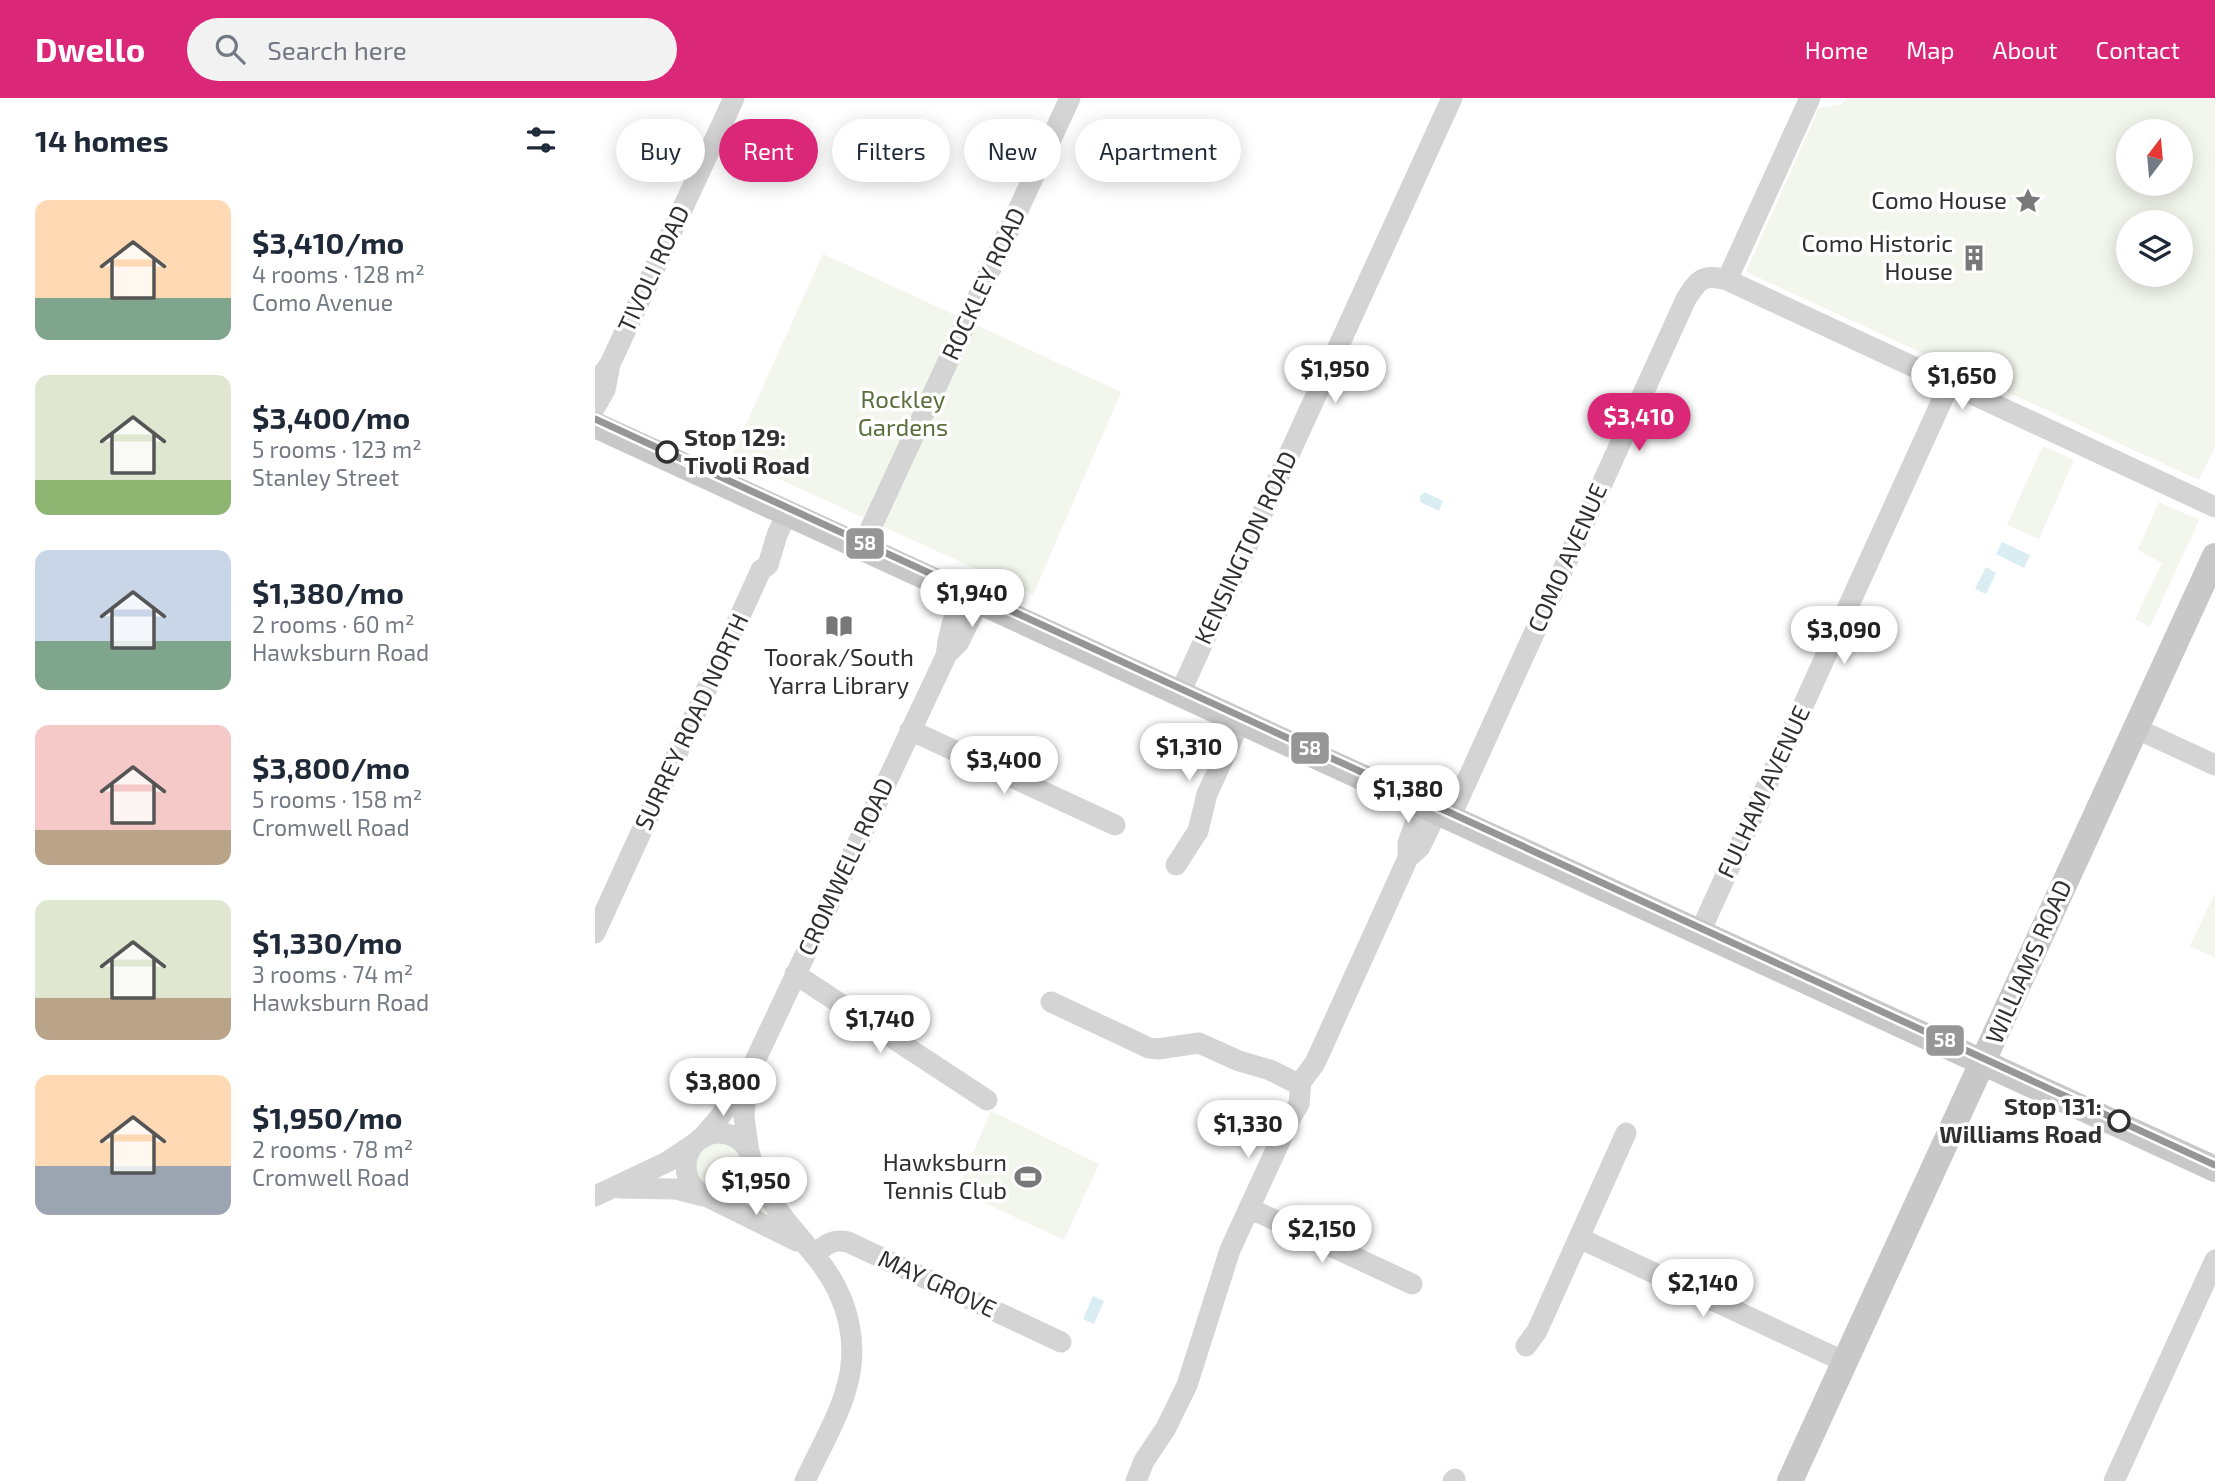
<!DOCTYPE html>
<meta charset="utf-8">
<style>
body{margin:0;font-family:"Exo 2",sans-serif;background:#f2f2f3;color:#1f2937;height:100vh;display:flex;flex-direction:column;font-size:26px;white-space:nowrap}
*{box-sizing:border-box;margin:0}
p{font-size:23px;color:#747a83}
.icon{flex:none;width:38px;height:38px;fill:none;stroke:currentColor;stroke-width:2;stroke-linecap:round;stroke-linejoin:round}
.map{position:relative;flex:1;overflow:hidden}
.side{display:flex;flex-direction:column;background:#fff;width:595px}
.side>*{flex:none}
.hud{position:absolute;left:21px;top:21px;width:665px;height:63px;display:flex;gap:14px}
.needle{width:46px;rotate:16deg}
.tools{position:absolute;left:1521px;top:21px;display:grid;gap:14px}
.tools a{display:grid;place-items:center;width:77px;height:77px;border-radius:50%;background:#fff;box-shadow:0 4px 18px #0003;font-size:35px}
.price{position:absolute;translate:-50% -60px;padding:0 16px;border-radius:24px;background:#fff;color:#222;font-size:23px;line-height:46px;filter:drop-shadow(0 2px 4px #0008)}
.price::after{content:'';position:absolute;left:50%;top:42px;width:21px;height:16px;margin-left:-10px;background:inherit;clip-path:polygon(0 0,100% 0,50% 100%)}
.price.active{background:#db2777;color:#fff}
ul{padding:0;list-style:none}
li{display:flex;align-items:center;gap:21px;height:175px;padding:0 35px}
li span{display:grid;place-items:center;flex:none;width:196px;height:140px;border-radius:14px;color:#555}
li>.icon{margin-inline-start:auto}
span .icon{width:84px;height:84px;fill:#fffc;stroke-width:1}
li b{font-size:30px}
h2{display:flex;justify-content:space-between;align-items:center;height:84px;padding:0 35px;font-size:30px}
.tag{padding:0 24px;border-radius:32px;background:#fff;box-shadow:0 4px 18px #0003;font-size:24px;line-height:63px}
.tag.active{background:#db2777;color:#fff}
header{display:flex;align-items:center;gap:42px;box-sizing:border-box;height:98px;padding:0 35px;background:#db2777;color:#fff}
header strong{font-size:33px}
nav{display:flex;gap:38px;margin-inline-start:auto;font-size:24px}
.search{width:490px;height:63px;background:#f2f2f3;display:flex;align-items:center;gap:18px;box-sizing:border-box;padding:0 24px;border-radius:38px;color:#747a83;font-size:26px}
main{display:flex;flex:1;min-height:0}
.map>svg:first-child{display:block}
</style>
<header>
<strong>Dwello</strong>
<div class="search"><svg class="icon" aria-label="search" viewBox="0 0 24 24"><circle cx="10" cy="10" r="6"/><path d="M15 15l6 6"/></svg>Search here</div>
<nav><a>Home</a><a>Map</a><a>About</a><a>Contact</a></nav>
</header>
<main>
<section class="side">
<h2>14 homes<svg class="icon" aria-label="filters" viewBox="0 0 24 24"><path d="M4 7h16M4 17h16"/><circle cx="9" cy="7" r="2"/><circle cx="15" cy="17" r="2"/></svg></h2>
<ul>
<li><span style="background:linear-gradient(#ffd9b3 70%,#7fa58c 0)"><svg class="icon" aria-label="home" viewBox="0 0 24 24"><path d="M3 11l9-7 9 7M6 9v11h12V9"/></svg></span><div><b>$3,410/mo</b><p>4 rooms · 128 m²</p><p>Como Avenue</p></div></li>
<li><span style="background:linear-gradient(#dfe7d0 75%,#8fb573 0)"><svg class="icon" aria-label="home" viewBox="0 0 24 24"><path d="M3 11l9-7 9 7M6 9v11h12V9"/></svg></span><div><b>$3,400/mo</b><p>5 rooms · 123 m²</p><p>Stanley Street</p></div></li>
<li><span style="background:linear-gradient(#c9d6e8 65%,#7fa58c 0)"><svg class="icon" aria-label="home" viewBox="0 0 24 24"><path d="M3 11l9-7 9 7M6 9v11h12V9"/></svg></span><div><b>$1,380/mo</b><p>2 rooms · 60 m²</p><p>Hawksburn Road</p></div></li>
<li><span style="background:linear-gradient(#f6c9c9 75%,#b9a48a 0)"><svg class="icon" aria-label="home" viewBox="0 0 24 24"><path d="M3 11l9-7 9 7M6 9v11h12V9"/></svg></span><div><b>$3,800/mo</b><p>5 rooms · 158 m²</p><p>Cromwell Road</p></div></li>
<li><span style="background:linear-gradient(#dfe7d0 70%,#b9a48a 0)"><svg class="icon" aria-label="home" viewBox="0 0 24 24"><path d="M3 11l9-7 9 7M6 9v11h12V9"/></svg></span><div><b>$1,330/mo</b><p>3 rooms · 74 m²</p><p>Hawksburn Road</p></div></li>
<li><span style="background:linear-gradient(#ffd9b3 65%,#9aa5b1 0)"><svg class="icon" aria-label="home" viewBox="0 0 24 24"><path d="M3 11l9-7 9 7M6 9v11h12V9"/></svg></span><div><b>$1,950/mo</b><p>2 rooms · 78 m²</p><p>Cromwell Road</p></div></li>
</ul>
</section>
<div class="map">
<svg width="1620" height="1383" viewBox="0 0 1620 1383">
<rect width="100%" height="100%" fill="#fff"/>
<path fill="#f2f6ed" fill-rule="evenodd" d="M 1252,0 L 1620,0 L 1620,349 L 1604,382 L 1151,174 L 1224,10 L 1247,6 ZM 1533,33 L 1586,33 L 1586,86 L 1533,86 ZM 1533,124 L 1586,124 L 1586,177 L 1533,177 Z
M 228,156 L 526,294 L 438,497 L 136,359 Z
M 1448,348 L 1479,362 L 1444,441 L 1412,427 Z
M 1564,404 L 1604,422 L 1555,529 L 1540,521 L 1567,465 L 1543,452 Z
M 1620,795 L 1620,860 L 1595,848 Z
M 396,1013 L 504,1066 L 469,1142 L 362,1092 Z
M99 1067a25 25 0 1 1 50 0a25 25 0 1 1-50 0Z
M 158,1089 L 175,1118 L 174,1120 L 146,1104 Z"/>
<path fill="#d9edf3" d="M 830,394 L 848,403 L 844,413 L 825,404 L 825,398 Z
M 1407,444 L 1435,457 L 1429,470 L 1401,456 Z
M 1391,469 L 1401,475 L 1391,496 L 1380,491 Z
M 498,1198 L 509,1203 L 499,1226 L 488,1221 Z"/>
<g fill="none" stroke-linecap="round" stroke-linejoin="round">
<path stroke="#d4d4d4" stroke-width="21" d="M 1132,182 L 1620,409
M 0,286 L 15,266 L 139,0
M 0,309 L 10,292 L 14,272
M 267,449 L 475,0
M 352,556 L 364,544 L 384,503
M 585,595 L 857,0
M 1540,630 L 1620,667
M 315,632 L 520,727
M 855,720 L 1091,201 C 1103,182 1108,175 1132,182 L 1215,0
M 813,758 L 813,745 L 827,707
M 581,767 L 603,733 L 612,696 L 645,624
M 1105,834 L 1355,285
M 0,835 L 166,472 L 173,467 L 182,437 L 192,415
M 200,876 L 392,1002
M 456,904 L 554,950 L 563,951 L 604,945 L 644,963 L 675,972 L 705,987
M 152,982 L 149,1019 L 154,1055
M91 1068a33 33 0 1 1 66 0a33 33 0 1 1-66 0Z
M 106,1041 L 124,1020 L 152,980 L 351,558 C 353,535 359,516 369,495
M 156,1061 C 171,1104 193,1124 221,1159 C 253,1198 266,1246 250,1295 C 241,1325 223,1354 210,1383
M 25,1090 L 81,1091 L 108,1098
M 0,1098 L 72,1064 L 99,1046
M 115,1100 L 202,1143
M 654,1110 L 817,1186
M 984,1140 L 1250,1264
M 219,1157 C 230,1147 238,1140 253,1144 L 466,1244
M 931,1248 L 942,1233 L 1031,1035
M 541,1383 L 549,1363 L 571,1330 L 592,1287 L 635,1152 L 696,1019 L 704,1006 L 706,984 L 720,965 L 813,760 L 825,749 L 842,714
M 858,1383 L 860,1381
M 1519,1383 L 1620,1162"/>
<path stroke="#c8c8c8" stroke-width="26" d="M 0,327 L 1620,1071
M 1195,1383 L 1620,458"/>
<g stroke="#fff" stroke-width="12">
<path id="tram-1" d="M 0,321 L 1620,1067"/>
</g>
<use href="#tram-1" stroke="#969696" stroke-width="7"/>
</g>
<defs>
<g id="sight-bare" transform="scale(2.1)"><path d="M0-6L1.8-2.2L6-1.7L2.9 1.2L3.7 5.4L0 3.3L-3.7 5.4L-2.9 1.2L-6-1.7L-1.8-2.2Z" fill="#787878" stroke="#fff" stroke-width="2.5" paint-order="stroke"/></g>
<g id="building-bare" transform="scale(2.1)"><path d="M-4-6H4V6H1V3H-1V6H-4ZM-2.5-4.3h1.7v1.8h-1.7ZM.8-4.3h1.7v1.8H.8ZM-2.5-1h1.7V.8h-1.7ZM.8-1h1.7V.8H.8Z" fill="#787878" stroke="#fff" stroke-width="2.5" paint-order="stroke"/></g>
<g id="library-bare" transform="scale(2.1)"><path d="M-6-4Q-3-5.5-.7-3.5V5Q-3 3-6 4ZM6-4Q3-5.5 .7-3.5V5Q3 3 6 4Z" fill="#787878" stroke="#fff" stroke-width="2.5" paint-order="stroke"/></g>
<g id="stadium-bare" transform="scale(2.1)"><path d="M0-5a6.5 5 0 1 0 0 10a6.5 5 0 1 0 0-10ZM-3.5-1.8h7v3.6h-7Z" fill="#787878" stroke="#fff" stroke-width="2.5" paint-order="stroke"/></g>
</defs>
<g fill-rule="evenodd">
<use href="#sight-bare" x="1433" y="103"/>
<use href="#building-bare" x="1379" y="160"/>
<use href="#library-bare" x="244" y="528"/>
<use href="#stadium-bare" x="433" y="1079"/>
</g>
<g fill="#fff" stroke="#303030" stroke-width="3.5">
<circle cx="72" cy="354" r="10"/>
<circle cx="1524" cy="1023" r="10"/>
</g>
<g text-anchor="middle" stroke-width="7" stroke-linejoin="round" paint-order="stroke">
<g font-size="24" fill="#303030" stroke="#fff" text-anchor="end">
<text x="1412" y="111">Como House</text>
<text x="1358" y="154">Como Historic<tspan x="1358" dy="28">House</tspan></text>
<text x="244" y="568" text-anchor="middle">Toorak/South<tspan x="244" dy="28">Yarra Library</tspan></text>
<text x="412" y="1073">Hawksburn<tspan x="412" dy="28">Tennis Club</tspan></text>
</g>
<g font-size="24" fill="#303030" stroke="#fff">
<text transform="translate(59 171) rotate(-65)" y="8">TIVOLI ROAD</text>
<text transform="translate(389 186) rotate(-65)" y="8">ROCKLEY ROAD</text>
<text transform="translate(651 450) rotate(-65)" y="8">KENSINGTON ROAD</text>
<text transform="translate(973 460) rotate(-66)" y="8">COMO AVENUE</text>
<text transform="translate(97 624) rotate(-65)" y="8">SURREY ROAD NORTH</text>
<text transform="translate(1169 694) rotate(-65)" y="8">FULHAM AVENUE</text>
<text transform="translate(251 769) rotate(-65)" y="8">CROMWELL ROAD</text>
<text transform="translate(1434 864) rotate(-66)" y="8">WILLIAMS ROAD</text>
<text transform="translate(342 1186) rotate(25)" y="8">MAY GROVE</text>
</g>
<g font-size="24" fill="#5a6f3b" stroke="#fff">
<text x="308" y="310">Rockley<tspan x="308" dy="28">Gardens</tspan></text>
</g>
<g font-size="24" font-weight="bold" fill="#303030" stroke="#fff" text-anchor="start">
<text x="89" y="348">Stop 129:<tspan x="89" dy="28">Tivoli Road</tspan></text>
<text x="1507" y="1017" text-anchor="end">Stop 131:<tspan x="1507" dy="28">Williams Road</tspan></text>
</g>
</g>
<g stroke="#fff" stroke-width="2.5">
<rect x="250" y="429" width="40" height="33" rx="7" fill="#969696"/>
<rect x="695" y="633" width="40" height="34" rx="7" fill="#969696"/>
<rect x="1330" y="926" width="40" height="33" rx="7" fill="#969696"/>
</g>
<g font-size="19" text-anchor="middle" font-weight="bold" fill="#fff">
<text x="270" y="452">58</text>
<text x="715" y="657">58</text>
<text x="1350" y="949">58</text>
</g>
</svg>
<div class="tools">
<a><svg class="needle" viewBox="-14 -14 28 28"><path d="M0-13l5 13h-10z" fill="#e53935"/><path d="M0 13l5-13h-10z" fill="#747a83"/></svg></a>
<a><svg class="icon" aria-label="layers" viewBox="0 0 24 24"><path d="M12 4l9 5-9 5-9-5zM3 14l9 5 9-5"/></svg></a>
</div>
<b class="price" style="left:740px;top:307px">$1,950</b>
<b class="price" style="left:1367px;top:314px">$1,650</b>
<b class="price active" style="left:1044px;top:355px">$3,410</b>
<b class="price" style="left:377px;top:531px">$1,940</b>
<b class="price" style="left:1249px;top:568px">$3,090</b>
<b class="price" style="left:594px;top:685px">$1,310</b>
<b class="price" style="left:409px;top:698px">$3,400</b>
<b class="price" style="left:813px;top:727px">$1,380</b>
<b class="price" style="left:285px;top:957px">$1,740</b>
<b class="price" style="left:128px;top:1020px">$3,800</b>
<b class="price" style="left:653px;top:1062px">$1,330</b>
<b class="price" style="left:161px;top:1119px">$1,950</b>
<b class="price" style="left:727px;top:1167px">$2,150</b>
<b class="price" style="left:1108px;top:1221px">$2,140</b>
<div class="hud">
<a class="tag">Buy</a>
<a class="tag active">Rent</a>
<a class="tag">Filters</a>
<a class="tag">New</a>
<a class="tag">Apartment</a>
</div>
</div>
</main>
